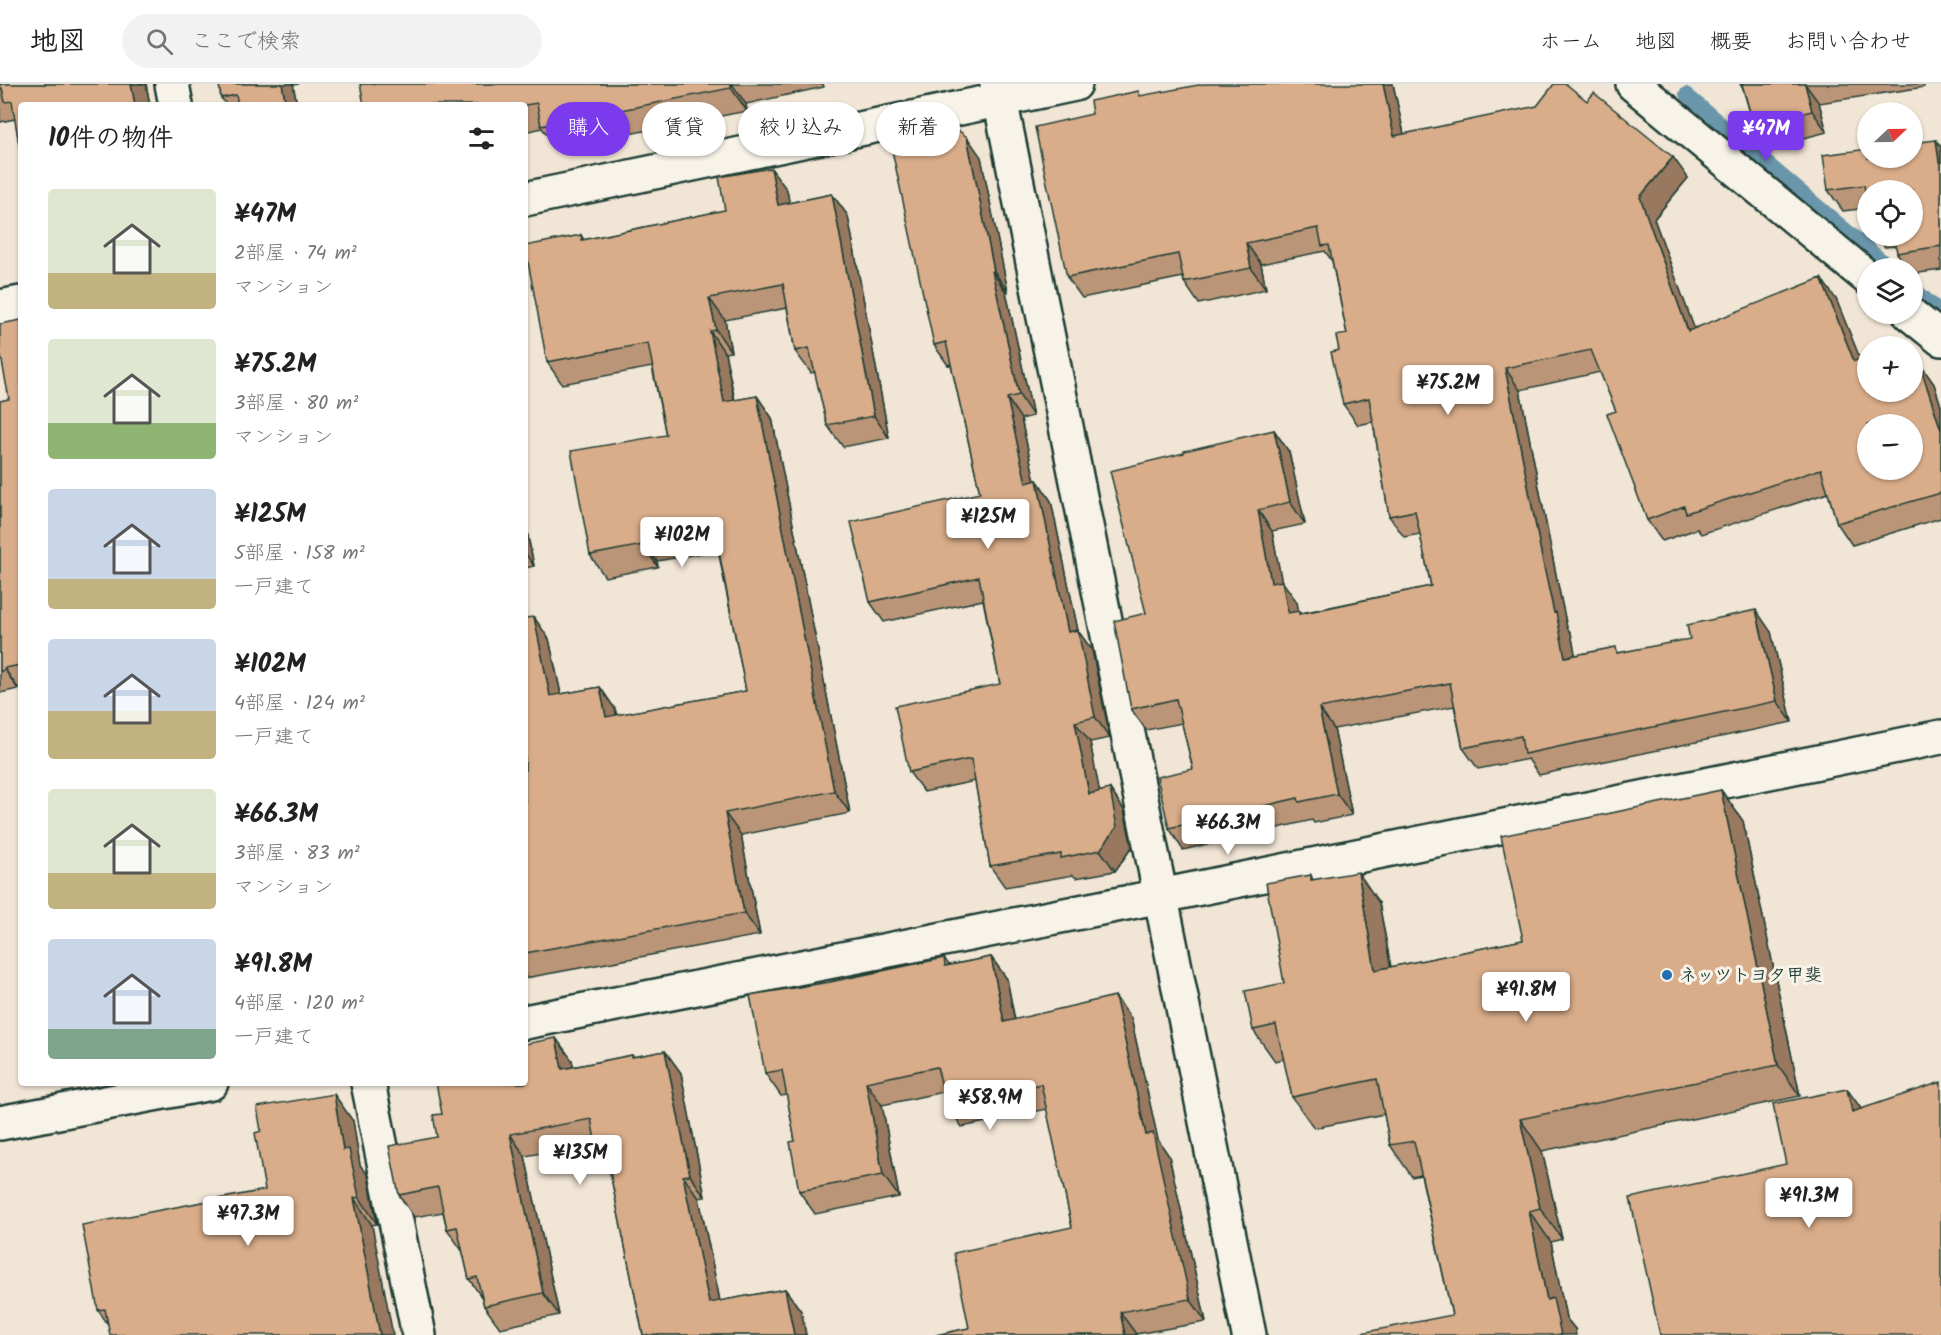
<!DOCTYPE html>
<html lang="ja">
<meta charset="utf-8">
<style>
body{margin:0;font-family:Kalam,"Klee One",sans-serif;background:#f2f2f2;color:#222;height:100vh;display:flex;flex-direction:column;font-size:22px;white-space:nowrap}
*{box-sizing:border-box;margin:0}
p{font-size:20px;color:#767676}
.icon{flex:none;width:33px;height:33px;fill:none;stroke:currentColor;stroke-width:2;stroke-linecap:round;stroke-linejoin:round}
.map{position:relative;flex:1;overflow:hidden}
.details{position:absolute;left:18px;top:18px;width:510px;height:984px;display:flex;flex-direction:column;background:#fff;border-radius:6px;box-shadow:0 2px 4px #0004}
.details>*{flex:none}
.guide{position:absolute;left:546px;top:18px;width:570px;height:54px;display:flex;gap:12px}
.needle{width:39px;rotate:68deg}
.tools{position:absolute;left:1857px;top:18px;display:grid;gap:12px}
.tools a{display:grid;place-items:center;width:66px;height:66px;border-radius:50%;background:#fff;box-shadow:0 2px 4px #0004;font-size:30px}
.price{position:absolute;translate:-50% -51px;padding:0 14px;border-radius:6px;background:#fff;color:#222;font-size:20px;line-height:39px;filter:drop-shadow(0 2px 3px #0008)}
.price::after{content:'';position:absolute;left:50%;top:36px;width:18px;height:14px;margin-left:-9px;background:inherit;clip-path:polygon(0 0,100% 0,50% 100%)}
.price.current{background:#7c3aed;color:#fff}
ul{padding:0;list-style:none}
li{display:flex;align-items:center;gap:18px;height:150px;padding:0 30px}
li span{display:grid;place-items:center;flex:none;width:168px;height:120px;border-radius:6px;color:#555}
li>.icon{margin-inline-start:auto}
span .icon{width:72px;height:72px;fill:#fffc;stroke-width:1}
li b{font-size:26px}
h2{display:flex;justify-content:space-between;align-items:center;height:72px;padding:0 30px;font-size:26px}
.pill{padding:0 21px;border-radius:27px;background:#fff;box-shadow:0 2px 4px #0004;font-size:21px;line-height:54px}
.pill.current{background:#7c3aed;color:#fff}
header{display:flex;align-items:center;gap:36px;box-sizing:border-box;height:84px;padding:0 30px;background:#fff;border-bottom:2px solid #e0e0e0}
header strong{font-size:28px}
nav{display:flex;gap:33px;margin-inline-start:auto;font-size:21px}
.search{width:420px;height:54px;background:#f2f2f2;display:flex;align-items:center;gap:15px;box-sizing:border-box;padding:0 21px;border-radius:33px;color:#767676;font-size:22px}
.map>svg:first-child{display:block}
</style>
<header>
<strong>地図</strong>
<div class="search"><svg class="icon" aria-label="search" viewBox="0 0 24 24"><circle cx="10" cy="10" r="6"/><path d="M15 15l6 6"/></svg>ここで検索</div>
<nav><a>ホーム</a><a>地図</a><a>概要</a><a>お問い合わせ</a></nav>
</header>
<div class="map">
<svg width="1941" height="1251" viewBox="0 0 1941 1251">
<rect width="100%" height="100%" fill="#f1e5d5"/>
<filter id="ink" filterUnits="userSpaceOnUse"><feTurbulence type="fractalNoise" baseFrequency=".0167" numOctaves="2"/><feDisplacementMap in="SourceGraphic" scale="12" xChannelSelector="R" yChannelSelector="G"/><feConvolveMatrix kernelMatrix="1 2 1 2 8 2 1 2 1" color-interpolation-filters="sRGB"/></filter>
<g filter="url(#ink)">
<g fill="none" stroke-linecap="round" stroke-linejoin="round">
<path stroke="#6b96ab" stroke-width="14" d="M 1686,10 L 1891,184
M 1912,203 L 1941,228"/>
<g stroke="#1f3d34" stroke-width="38">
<path id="street" d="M 172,0 L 176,21
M 997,0 L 1249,1251
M 1633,0 L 1868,194
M 1910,230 L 1941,255
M 368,999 L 419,1251"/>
</g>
<g stroke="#1f3d34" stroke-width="38">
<path id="secondary" d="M 525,115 L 1075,0
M 0,223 L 21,219
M 525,938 L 1161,812 L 1941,653
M 0,1039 L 211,999"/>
</g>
<use href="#street" stroke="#f7f3e8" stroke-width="33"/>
<use href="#secondary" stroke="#f7f3e8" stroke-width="33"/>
</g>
<path fill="#bb9577" stroke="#1f3d34" stroke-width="1.5" d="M 0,0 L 146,0 L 150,21 L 21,21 L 21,68 L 20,66 L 15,35 L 0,38 Z
M 219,0 L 299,0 L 293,1 L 297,21 L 227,21 L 221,14 Z
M 360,0 L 823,0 L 824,3 L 746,20 L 747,27 L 557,64 L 542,44 L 525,48 L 525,21 Z
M 1393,0 L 1404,50 L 1587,17 L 1688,94 L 1654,135 L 1694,244 L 1836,215 L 1860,275 L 1916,280 L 1919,279 L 1934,300 L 1941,322 L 1941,434 L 1852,461 L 1837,439 L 1828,409 L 1701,450 L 1697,445 L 1662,457 L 1647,436 L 1616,327 L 1600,288 L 1520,306 L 1557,496 L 1567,544 L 1571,549 L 1575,571 L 1620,569 L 1771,548 L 1792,638 L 1539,691 L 1528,675 L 1478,685 L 1463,664 L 1454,622 L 1334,645 L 1352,731 L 1314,739 L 1312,736 L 1183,766 L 1169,744 L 1193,685 L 1182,639 L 1146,646 L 1131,625 L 1146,529 L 1274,346 L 1289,368 L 1305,440 L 1272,447 L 1281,497 L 1297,518 L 1298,527 L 1301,529 L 1431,502 L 1420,450 L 1404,453 L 1389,432 L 1373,338 L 1358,341 L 1343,320 L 1339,266 L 1347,250 L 1332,177 L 1325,167 L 1261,180 L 1266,205 L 1199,220 L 1184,198 L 1183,193 L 1082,214 L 1067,193 L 1092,30 L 1143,12 Z
M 1740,0 L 1924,0 L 1924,3 L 1819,19 L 1827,48 L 1769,63 L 1754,42 L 1743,5 Z
M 1936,56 L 1941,63 L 1941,186 L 1912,190 L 1912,184 L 1908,184 L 1897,169 L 1896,162 L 1885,163 L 1877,152 L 1912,152 L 1868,124 L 1843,127 L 1828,106 Z
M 981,73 L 1008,208 L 1006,208 L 1033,332 L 1021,335 L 1035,397 L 1037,396 L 1051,417 L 1078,547 L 1092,566 L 1110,654 L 1090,658 L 1099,708 L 1110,705 L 1124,726 L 1132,763 L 1115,787 L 1076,794 L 1073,791 L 1005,803 L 990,782 L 975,697 L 924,708 L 909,688 L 1000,600 L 983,516 L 884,538 L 870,518 L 980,409 L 951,280 L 948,281 L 934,261 Z
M 787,106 L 789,119 L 832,110 L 848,132 L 889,354 L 843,363 L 827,341 L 815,288 L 811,289 L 795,267 L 787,224 L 725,236 L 731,268 L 725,269 L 735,316 L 757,312 L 772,334 L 850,729 L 741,751 L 760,851 L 525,894 L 525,534 L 549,555 L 561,610 L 600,603 L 615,625 L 617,631 L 746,607 L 718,466 L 657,477 L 658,483 L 605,493 L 590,471 L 666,351 L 652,283 L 562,300 L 547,278 L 581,151 L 584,156 L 725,126 Z
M 21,236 L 21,603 L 18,604 L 18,605 L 0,609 L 0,317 L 9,315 Z
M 525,438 L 534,482 L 525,484 Z
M 1721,706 L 1743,737 L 1800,1012 L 1542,1067 L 1562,1155 L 1551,1158 L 1566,1234 L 1575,1245 L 1452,1231 L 1421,1091 L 1412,1093 L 1390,1061 L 1384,1030 L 1314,1044 L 1292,1013 L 1284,975 L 1275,977 L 1253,946 L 1284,899 L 1311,791 L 1313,796 L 1379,819 L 1391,883 L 1523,856 Z
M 991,873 L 1007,895 L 1015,936 L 1131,934 L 1158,1056 L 1169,1072 L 1206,1238 L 1136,1250 L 1136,1251 L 936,1251 L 969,1244 L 1072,1143 L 1047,1025 L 962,1043 L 947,1021 L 943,1008 L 882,1021 L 899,1113 L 815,1130 L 799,1107 L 795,1057 L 787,1011 L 781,1012 L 765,989 L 830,898 L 944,874 L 949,881 Z
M 665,967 L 681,989 L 705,1113 L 699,1114 L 720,1217 L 785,1205 L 801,1227 L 806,1251 L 643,1251 L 609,1083 L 597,1066 L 596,1059 L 525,1072 L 559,1231 L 500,1244 L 484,1222 L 482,1214 L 469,1195 L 463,1168 L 447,1145 L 443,1128 L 414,1133 L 399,1111 L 437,1053 L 442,1030 L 572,976 L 573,983 L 632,971 L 633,973 Z
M 353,1037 L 360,1081 L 368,1091 L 377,1140 L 372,1141 L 107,1239 L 98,1226 L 265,1106 Z"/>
<path fill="#987961" stroke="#1f3d34" stroke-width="1.5" d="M 131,0 L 146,0 L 150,21 L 135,21 Z
M 282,0 L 293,0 L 297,21 L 286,21 Z
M 731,0 L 732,0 L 746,20 L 747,27 L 731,4 Z
M 1383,0 L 1393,0 L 1409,73 L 1394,52 Z
M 1805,0 L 1819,19 L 1827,48 L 1812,27 Z
M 967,53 L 981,73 L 1008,208 L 994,187 Z
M 1936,56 L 1941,63 L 1941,81 L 1939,78 Z
M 1673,73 L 1688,94 L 1654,135 L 1703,268 L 1688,247 L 1640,113 Z
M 771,84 L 787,106 L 794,143 L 778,121 Z
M 832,110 L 848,132 L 889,354 L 874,332 Z
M 1246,159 L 1261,180 L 1266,205 L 1251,184 Z
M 992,187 L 1006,208 L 1033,332 L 1019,311 Z
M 1821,194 L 1836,215 L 1868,294 L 1854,277 Z
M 709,214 L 725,236 L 731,268 L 716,246 Z
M 710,247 L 725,269 L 739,340 L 724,318 Z
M 1919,279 L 1934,300 L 1941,322 L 1941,346 Z
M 1505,284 L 1520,306 L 1557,496 L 1567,544 L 1571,549 L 1580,594 L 1565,573 L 1554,529 L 1542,474 Z
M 757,312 L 772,334 L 850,729 L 834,707 Z
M 1007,314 L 1021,335 L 1040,419 L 1026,399 Z
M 1274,346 L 1289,368 L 1305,440 L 1290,418 Z
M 1037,396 L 1051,417 L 1078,547 L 1092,566 L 1110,654 L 1095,633 L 1068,548 Z
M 1258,426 L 1272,447 L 1286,520 L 1271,499 Z
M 525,438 L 534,482 L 525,469 Z
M 641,455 L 657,477 L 658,483 L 643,461 Z
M 1282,497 L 1297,518 L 1303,550 L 1288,529 Z
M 1756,526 L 1771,548 L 1792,638 L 1777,617 Z
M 534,533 L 549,555 L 566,634 L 550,612 Z
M 4,584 L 18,604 L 18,605 L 5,586 Z
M 600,603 L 615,625 L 622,655 L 606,633 Z
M 1319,624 L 1334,645 L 1352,731 L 1337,710 Z
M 1075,638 L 1090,658 L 1104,730 L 1089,710 Z
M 1110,705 L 1124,726 L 1132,763 L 1115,787 L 1100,766 Z
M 1721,706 L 1743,737 L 1800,1012 L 1778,981 Z
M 725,729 L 741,751 L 760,851 L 744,829 Z
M 1358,788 L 1379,819 L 1397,918 L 1375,886 Z
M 991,873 L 1007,895 L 1019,961 L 1004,938 Z
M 1115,912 L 1131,934 L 1158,1056 L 1169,1072 L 1206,1238 L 1190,1215 L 1146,1051 Z
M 556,954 L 572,976 L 578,1007 L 562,985 Z
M 665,967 L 681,989 L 705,1113 L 690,1091 Z
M 866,998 L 882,1021 L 899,1113 L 883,1091 Z
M 1847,1005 L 1870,1037 L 1852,1028 Z
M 334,1010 L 353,1037 L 360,1081 L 368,1091 L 377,1140 L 359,1113 L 343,1066 Z
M 1520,1035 L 1542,1067 L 1562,1155 L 1540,1124 Z
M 510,1050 L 525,1072 L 559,1231 L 543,1209 Z
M 683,1092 L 699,1114 L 725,1242 L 709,1219 Z
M 354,1114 L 372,1141 L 393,1251 L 380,1251 Z
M 1529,1127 L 1551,1158 L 1566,1234 L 1575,1245 L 1576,1251 L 1561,1251 L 1547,1216 Z
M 785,1205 L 801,1227 L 806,1251 L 794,1251 Z
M 1120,1228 L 1136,1250 L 1136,1251 L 1125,1251 Z"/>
<path fill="#d9ad8a" stroke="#1f3d34" stroke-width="1.5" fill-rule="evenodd" d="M 0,0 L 131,0 L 135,21 L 21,21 L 21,66 L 20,66 L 12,17 L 5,18 L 2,4 L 0,4 Z
M 219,0 L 282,0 L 286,21 L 238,21 L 236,11 L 221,14 Z
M 360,0 L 731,0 L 731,4 L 541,42 L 537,19 L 525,21 L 364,21 Z
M 1204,0 L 1383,0 L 1394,52 L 1537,22 L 1554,0 L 1566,0 L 1587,17 L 1594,9 L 1673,73 L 1640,113 L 1688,247 L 1821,194 L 1854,277 L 1868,273 L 1868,308 L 1912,308 L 1912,281 L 1919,279 L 1941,346 L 1941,409 L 1837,439 L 1821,385 L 1686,429 L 1684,422 L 1647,436 L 1607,330 L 1616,327 L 1591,266 L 1505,284 L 1542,474 L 1554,529 L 1556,528 L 1565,573 L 1616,563 L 1617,569 L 1690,555 L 1687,541 L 1756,526 L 1777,617 L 1524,670 L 1521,652 L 1463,664 L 1450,599 L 1319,624 L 1337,710 L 1299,718 L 1298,714 L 1169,744 L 1157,693 L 1193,685 L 1176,615 L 1131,625 L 1114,537 L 1146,529 L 1110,387 L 1184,369 L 1184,367 L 1274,346 L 1290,418 L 1258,426 L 1271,499 L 1282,497 L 1288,529 L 1299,527 L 1299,530 L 1431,502 L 1415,427 L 1389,432 L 1369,314 L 1343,320 L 1331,268 L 1339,266 L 1336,252 L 1347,250 L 1329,161 L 1322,162 L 1318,144 L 1246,159 L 1251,184 L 1184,198 L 1178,170 L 1067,193 L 1035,43 L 1092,30 L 1090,17 L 1139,7 L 1140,12 ZM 1868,340 L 1912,340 L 1912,386 L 1868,386 Z
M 1742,0 L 1805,0 L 1812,27 L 1754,42 Z
M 955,44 L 967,53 L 994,187 L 992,187 L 1019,311 L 1007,314 L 1026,399 L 1037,396 L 1068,548 L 1078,546 L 1095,633 L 1075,638 L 1089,710 L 1110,705 L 1117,743 L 1100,766 L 1061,774 L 1061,770 L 990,782 L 971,675 L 909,688 L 895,622 L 1000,600 L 979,493 L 870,518 L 851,438 L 980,409 L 946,258 L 934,261 L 890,57 Z
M 1936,56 L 1939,78 L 1941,78 L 1941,162 L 1897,169 L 1895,152 L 1912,152 L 1912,106 L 1868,106 L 1868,123 L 1864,101 L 1828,106 L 1823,71 L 1868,65 L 1868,74 L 1912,74 L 1912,59 Z
M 771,84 L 778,121 L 832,110 L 874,332 L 827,341 L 809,264 L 795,267 L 783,200 L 709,214 L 716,246 L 710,247 L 724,318 L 757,312 L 834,707 L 725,729 L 744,829 L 525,869 L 525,534 L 534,533 L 550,612 L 600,603 L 606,633 L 746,607 L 714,442 L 641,455 L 643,461 L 590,471 L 571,367 L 666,351 L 648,259 L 547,278 L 525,162 L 581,151 L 582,156 L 725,126 L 719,93 Z
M 21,236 L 21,581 L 4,584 L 5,586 L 0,587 L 0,317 L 9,315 L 0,267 L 0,240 Z
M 1721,706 L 1778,981 L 1520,1035 L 1540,1124 L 1529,1127 L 1547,1216 L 1553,1214 L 1561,1251 L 1362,1251 L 1361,1249 L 1452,1231 L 1414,1057 L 1390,1061 L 1377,995 L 1292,1013 L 1276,941 L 1253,946 L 1245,907 L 1284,899 L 1266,799 L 1311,791 L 1311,796 L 1358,788 L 1375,886 L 1523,856 L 1501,752 Z
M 991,873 L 1004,938 L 1115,912 L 1146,1051 L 1153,1049 L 1190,1215 L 1120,1228 L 1125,1251 L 936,1251 L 969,1244 L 954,1169 L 1072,1143 L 1041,1000 L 947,1021 L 937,983 L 866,998 L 883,1091 L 799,1107 L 790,1058 L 795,1057 L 782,986 L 765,989 L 750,911 L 830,898 L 944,874 L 945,882 Z
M 556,954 L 562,985 L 632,971 L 632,973 L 665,967 L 690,1091 L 683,1092 L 709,1219 L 785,1205 L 794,1251 L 643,1251 L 605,1064 L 597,1066 L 591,1035 L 510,1050 L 543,1209 L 484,1222 L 477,1193 L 469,1195 L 457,1143 L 447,1145 L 438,1103 L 399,1111 L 389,1062 L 437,1053 L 433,1031 L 442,1030 L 436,999 L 525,999 L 525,960 Z
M 1941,998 L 1941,1251 L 1660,1251 L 1630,1114 L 1786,1080 L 1773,1020 L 1847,1005 L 1852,1028 Z
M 334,1010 L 343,1066 L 349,1065 L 359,1113 L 354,1114 L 380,1251 L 110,1251 L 105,1225 L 98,1226 L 82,1141 L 265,1106 L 255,1049 L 261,1047 L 257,1023 Z"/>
</g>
<circle fill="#1f6fb2" stroke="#f7f3e8" stroke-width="2" cx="1667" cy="891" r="6"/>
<g text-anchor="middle" stroke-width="6" stroke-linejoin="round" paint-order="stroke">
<g font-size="18" font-weight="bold" fill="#1f3d34" stroke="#f7f3e8" text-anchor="start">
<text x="1679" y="897">ネッツトヨタ甲斐</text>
</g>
</g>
</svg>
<div class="tools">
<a><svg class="needle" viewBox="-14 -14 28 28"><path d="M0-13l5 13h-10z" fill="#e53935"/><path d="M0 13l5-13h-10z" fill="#767676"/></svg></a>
<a><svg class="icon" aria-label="locate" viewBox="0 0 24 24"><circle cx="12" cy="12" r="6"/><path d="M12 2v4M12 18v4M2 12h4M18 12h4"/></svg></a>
<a><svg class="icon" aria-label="layers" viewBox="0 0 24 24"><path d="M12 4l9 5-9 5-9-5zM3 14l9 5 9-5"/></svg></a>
<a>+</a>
<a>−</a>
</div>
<b class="price current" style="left:1766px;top:78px">¥47M</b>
<b class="price" style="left:1448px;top:332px">¥75.2M</b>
<b class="price" style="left:988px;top:466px">¥125M</b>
<b class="price" style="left:682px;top:484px">¥102M</b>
<b class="price" style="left:1228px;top:772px">¥66.3M</b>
<b class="price" style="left:1526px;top:939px">¥91.8M</b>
<b class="price" style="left:990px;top:1047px">¥58.9M</b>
<b class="price" style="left:580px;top:1102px">¥135M</b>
<b class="price" style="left:1809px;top:1145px">¥91.3M</b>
<b class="price" style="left:248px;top:1163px">¥97.3M</b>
<div class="guide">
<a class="pill current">購入</a>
<a class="pill">賃貸</a>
<a class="pill">絞り込み</a>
<a class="pill">新着</a>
</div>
<section class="details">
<h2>10件の物件<svg class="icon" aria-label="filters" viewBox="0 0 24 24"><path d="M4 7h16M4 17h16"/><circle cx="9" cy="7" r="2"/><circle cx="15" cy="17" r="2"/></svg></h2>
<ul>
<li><span style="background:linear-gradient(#dfe7d0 70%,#c2b280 0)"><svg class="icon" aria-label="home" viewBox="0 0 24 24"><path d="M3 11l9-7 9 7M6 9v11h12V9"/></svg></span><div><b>¥47M</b><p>2部屋 · 74 m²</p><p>マンション</p></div></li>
<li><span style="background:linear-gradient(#dfe7d0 70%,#8fb573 0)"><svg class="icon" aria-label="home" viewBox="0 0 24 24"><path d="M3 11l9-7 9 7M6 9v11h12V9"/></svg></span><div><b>¥75.2M</b><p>3部屋 · 80 m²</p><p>マンション</p></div></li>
<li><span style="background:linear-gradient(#c9d6e8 75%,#c2b280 0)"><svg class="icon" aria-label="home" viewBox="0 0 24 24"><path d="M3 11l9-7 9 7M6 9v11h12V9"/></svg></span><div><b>¥125M</b><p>5部屋 · 158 m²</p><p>一戸建て</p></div></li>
<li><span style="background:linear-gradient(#c9d6e8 60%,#c2b280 0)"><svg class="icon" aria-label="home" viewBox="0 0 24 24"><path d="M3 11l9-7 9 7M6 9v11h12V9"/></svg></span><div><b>¥102M</b><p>4部屋 · 124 m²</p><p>一戸建て</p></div></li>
<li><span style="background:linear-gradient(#dfe7d0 70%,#c2b280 0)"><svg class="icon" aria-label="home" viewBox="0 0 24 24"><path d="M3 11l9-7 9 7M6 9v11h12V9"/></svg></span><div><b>¥66.3M</b><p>3部屋 · 83 m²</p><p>マンション</p></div></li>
<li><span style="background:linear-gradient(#c9d6e8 75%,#7fa58c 0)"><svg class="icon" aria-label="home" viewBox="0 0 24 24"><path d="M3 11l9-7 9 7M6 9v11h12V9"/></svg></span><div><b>¥91.8M</b><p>4部屋 · 120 m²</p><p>一戸建て</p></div></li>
</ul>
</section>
</div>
